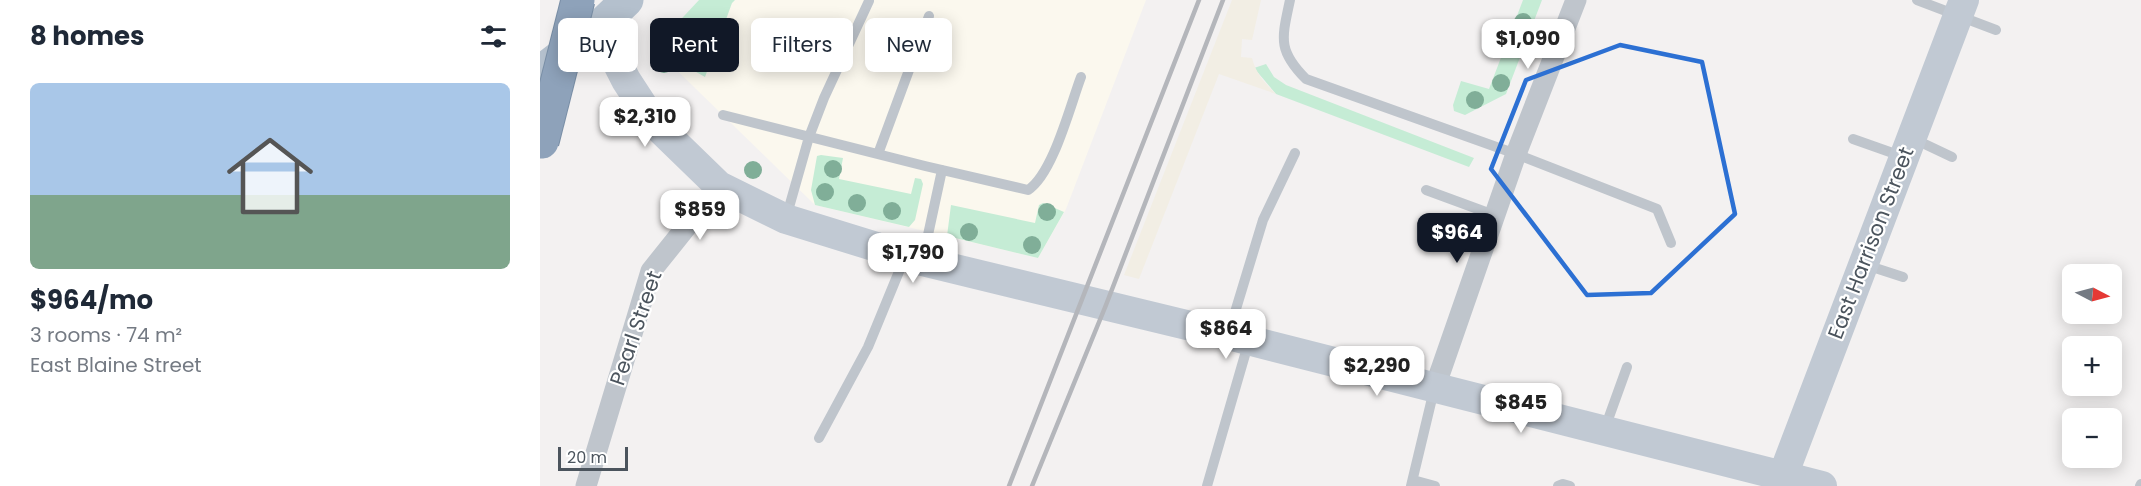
<!DOCTYPE html>
<meta charset="utf-8">
<style>
body{margin:0;font-family:Poppins,sans-serif;background:#f6f6f7;color:#1f2937;height:100vh;display:flex;flex-direction:column;font-size:22px;white-space:nowrap}
*{box-sizing:border-box;margin:0}
p{font-size:20px;color:#747a83}
.icon{flex:none;width:33px;height:33px;fill:none;stroke:currentColor;stroke-width:2;stroke-linecap:round;stroke-linejoin:round}
.map{position:relative;flex:1;overflow:hidden}
.details{display:flex;flex-direction:column;background:#fff;width:540px}
.details>*{flex:none}
.banner{position:absolute;left:18px;top:18px;width:570px;height:54px;display:flex;gap:12px}
.needle{width:39px;rotate:96deg}
.tools{position:absolute;left:1522px;top:264px;display:grid;gap:12px}
.tools a{display:grid;place-items:center;width:60px;height:60px;border-radius:9px;background:#fff;box-shadow:0 3px 15px #0003;font-size:30px}
.scale{position:absolute;left:18px;bottom:15px;width:70px;box-sizing:border-box;padding-left:6px;border:3px solid #4b545d;border-top:0;font-size:16px;line-height:21px;white-space:nowrap;color:#4b545d;-webkit-text-stroke:4px #fff;paint-order:stroke}
.price{position:absolute;translate:-50% -51px;padding:0 14px;border-radius:12px;background:#fff;color:#222;font-size:20px;line-height:39px;filter:drop-shadow(0 2px 3px #0008)}
.price::after{content:'';position:absolute;left:50%;top:36px;width:18px;height:14px;margin-left:-9px;background:inherit;clip-path:polygon(0 0,100% 0,50% 100%)}
.price.selected{background:#111827;color:#fff}
ul{padding:0;list-style:none}
li{display:grid;align-content:center;gap:12px;height:318px;padding:0 30px}
li+li{border-top:2px solid #e0e1e3}
li span{display:grid;place-items:center;height:186px;border-radius:9px;color:#555}
li>.icon{margin-inline-start:auto}
span .icon{width:108px;height:108px;fill:#fffc;stroke-width:1}
li b{font-size:26px}
h2{display:flex;justify-content:space-between;align-items:center;height:72px;padding:0 30px;font-size:26px}
.pill{padding:0 21px;border-radius:9px;background:#fff;box-shadow:0 3px 15px #0003;font-size:21px;line-height:54px}
.pill.selected{background:#111827;color:#fff}
main{display:flex;flex:1;min-height:0}
.map>svg:first-child{display:block}
</style>
<main>
<section class="details">
<h2>8 homes<svg class="icon" aria-label="filters" viewBox="0 0 24 24"><path d="M4 7h16M4 17h16"/><circle cx="9" cy="7" r="2"/><circle cx="15" cy="17" r="2"/></svg></h2>
<ul>
<li><span style="background:linear-gradient(#a9c7e8 60%,#7fa58c 0)"><svg class="icon" aria-label="home" viewBox="0 0 24 24"><path d="M3 11l9-7 9 7M6 9v11h12V9"/></svg></span><div><b>$964/mo</b><p>3 rooms · 74 m²</p><p>East Blaine Street</p></div></li>
</ul>
</section>
<div class="map">
<svg width="1601" height="486" viewBox="0 0 1601 486">
<rect width="100%" height="100%" fill="#f3f1f1"/>
<path fill="#fbf8ee" d="M 159,0 L 606,0 L 526,209 L 498,258 L 275,205 L 114,48 Z"/>
<path fill="#c5ecd5" d="M 159,0 L 195,0 L 192,3 L 165,77 L 114,48 Z
M 983,0 L 1002,0 L 966,94 L 925,115 L 914,111 L 913,105 L 921,81 L 949,89 Z
M 726,64 L 734,77 L 746,85 L 934,158 L 929,167 L 736,94 L 714,68 Z
M 281,155 L 303,158 L 299,179 L 371,194 L 375,178 L 381,179 L 383,184 L 375,220 L 369,227 L 275,205 L 271,190 L 277,156 Z
M 503,203 L 524,212 L 498,258 L 407,236 L 411,205 L 495,223 L 499,205 Z"/>
<path fill="#f2eee4" d="M 692,0 L 721,0 L 712,40 L 702,39 L 701,57 L 712,58 C 716,74 725,83 736,94 L 679,74 L 599,279 L 584,275 Z"/>
<g fill="none" stroke-linecap="round" stroke-linejoin="round">
<path stroke="#bfc5cc" stroke-width="10" d="M 750,0 C 742,38 737,50 766,79 L 976,154 L 1117,209 L 1131,243
M 1377,0 L 1456,30
M 183,115 L 385,166 L 488,190 C 513,174 530,106 541,77
M 1313,139 L 1364,157
M 1374,139 L 1412,157
M 338,154 L 389,16
M 886,190 L 954,215
M 246,218 L 269,137 L 284,98 L 329,1
M 383,258 L 402,170
M 1326,265 L 1363,277
M 689,332 L 723,220 L 755,153
M 1065,428 L 1087,367
M 279,438 L 328,347 L 365,257
M 873,480 L 895,486
M 667,486 L 709,341
M 871,486 L 894,390
M 1018,486 L 1023,484 L 1030,486
M 1600,486 L 1601,484"/>
<path stroke="#bfc5cc" stroke-width="21" d="M 895,387 L 976,154 L 1036,0
M 46,486 L 111,271 L 179,186"/>
<path stroke="#c1c9d3" stroke-width="30" d="M 59,27 L 86,80 L 114,123 L 179,186 L 246,219 L 382,261 L 688,335 L 1282,486
M 1239,486 L 1424,0"/>
<path stroke="#b4c0cd" stroke-width="33" d="M 0,72 L 59,27 L 87,0"/>
<path stroke="#b4b6bb" stroke-width="4.5" d="M 469,486 L 659,0
M 492,486 L 566,305 L 683,0"/>
<g stroke="#798ea6" stroke-width="35" stroke-linecap="butt">
<path id="highway-bridge" d="M 2,142 L 38,0"/>
</g>
<use href="#highway-bridge" stroke="#8ea2ba" stroke-width="33"/>
</g>
<g fill="#80ae98">
<circle cx="983" cy="22" r="9"/>
<circle cx="974" cy="48" r="9"/>
<circle cx="124" cy="64" r="9"/>
<circle cx="961" cy="83" r="9"/>
<circle cx="935" cy="100" r="9"/>
<circle cx="293" cy="169" r="9"/>
<circle cx="213" cy="170" r="9"/>
<circle cx="285" cy="192" r="9"/>
<circle cx="317" cy="203" r="9"/>
<circle cx="352" cy="211" r="9"/>
<circle cx="507" cy="212" r="9"/>
<circle cx="429" cy="232" r="9"/>
<circle cx="492" cy="245" r="9"/>
</g>
<path fill="none" stroke="#2c70d3" stroke-width="4.5" stroke-linejoin="round" d="M 1080,45 L 1162,62 L 1195,214 L 1111,293 L 1047,295 L 951,169 L 986,80 Z"/>
<g text-anchor="middle" stroke-width="4.5" stroke-linejoin="round" paint-order="stroke">
<g font-size="21" fill="#4b545d" stroke="#fff">
<text transform="translate(1331 243) rotate(-69)" y="7">East Harrison Street</text>
<text transform="translate(96 328) rotate(-71)" y="7">Pearl Street</text>
</g>
</g>
</svg>
<div class="tools">
<a><svg class="needle" viewBox="-14 -14 28 28"><path d="M0-13l5 13h-10z" fill="#e53935"/><path d="M0 13l5-13h-10z" fill="#747a83"/></svg></a>
<a>+</a>
<a>−</a>
</div>
<div class="scale">20 m</div>
<b class="price" style="left:988px;top:70px">$1,090</b>
<b class="price" style="left:105px;top:148px">$2,310</b>
<b class="price" style="left:160px;top:241px">$859</b>
<b class="price selected" style="left:917px;top:264px">$964</b>
<b class="price" style="left:373px;top:284px">$1,790</b>
<b class="price" style="left:686px;top:360px">$864</b>
<b class="price" style="left:837px;top:397px">$2,290</b>
<b class="price" style="left:981px;top:434px">$845</b>
<div class="banner">
<a class="pill">Buy</a>
<a class="pill selected">Rent</a>
<a class="pill">Filters</a>
<a class="pill">New</a>
</div>
</div>
</main>
